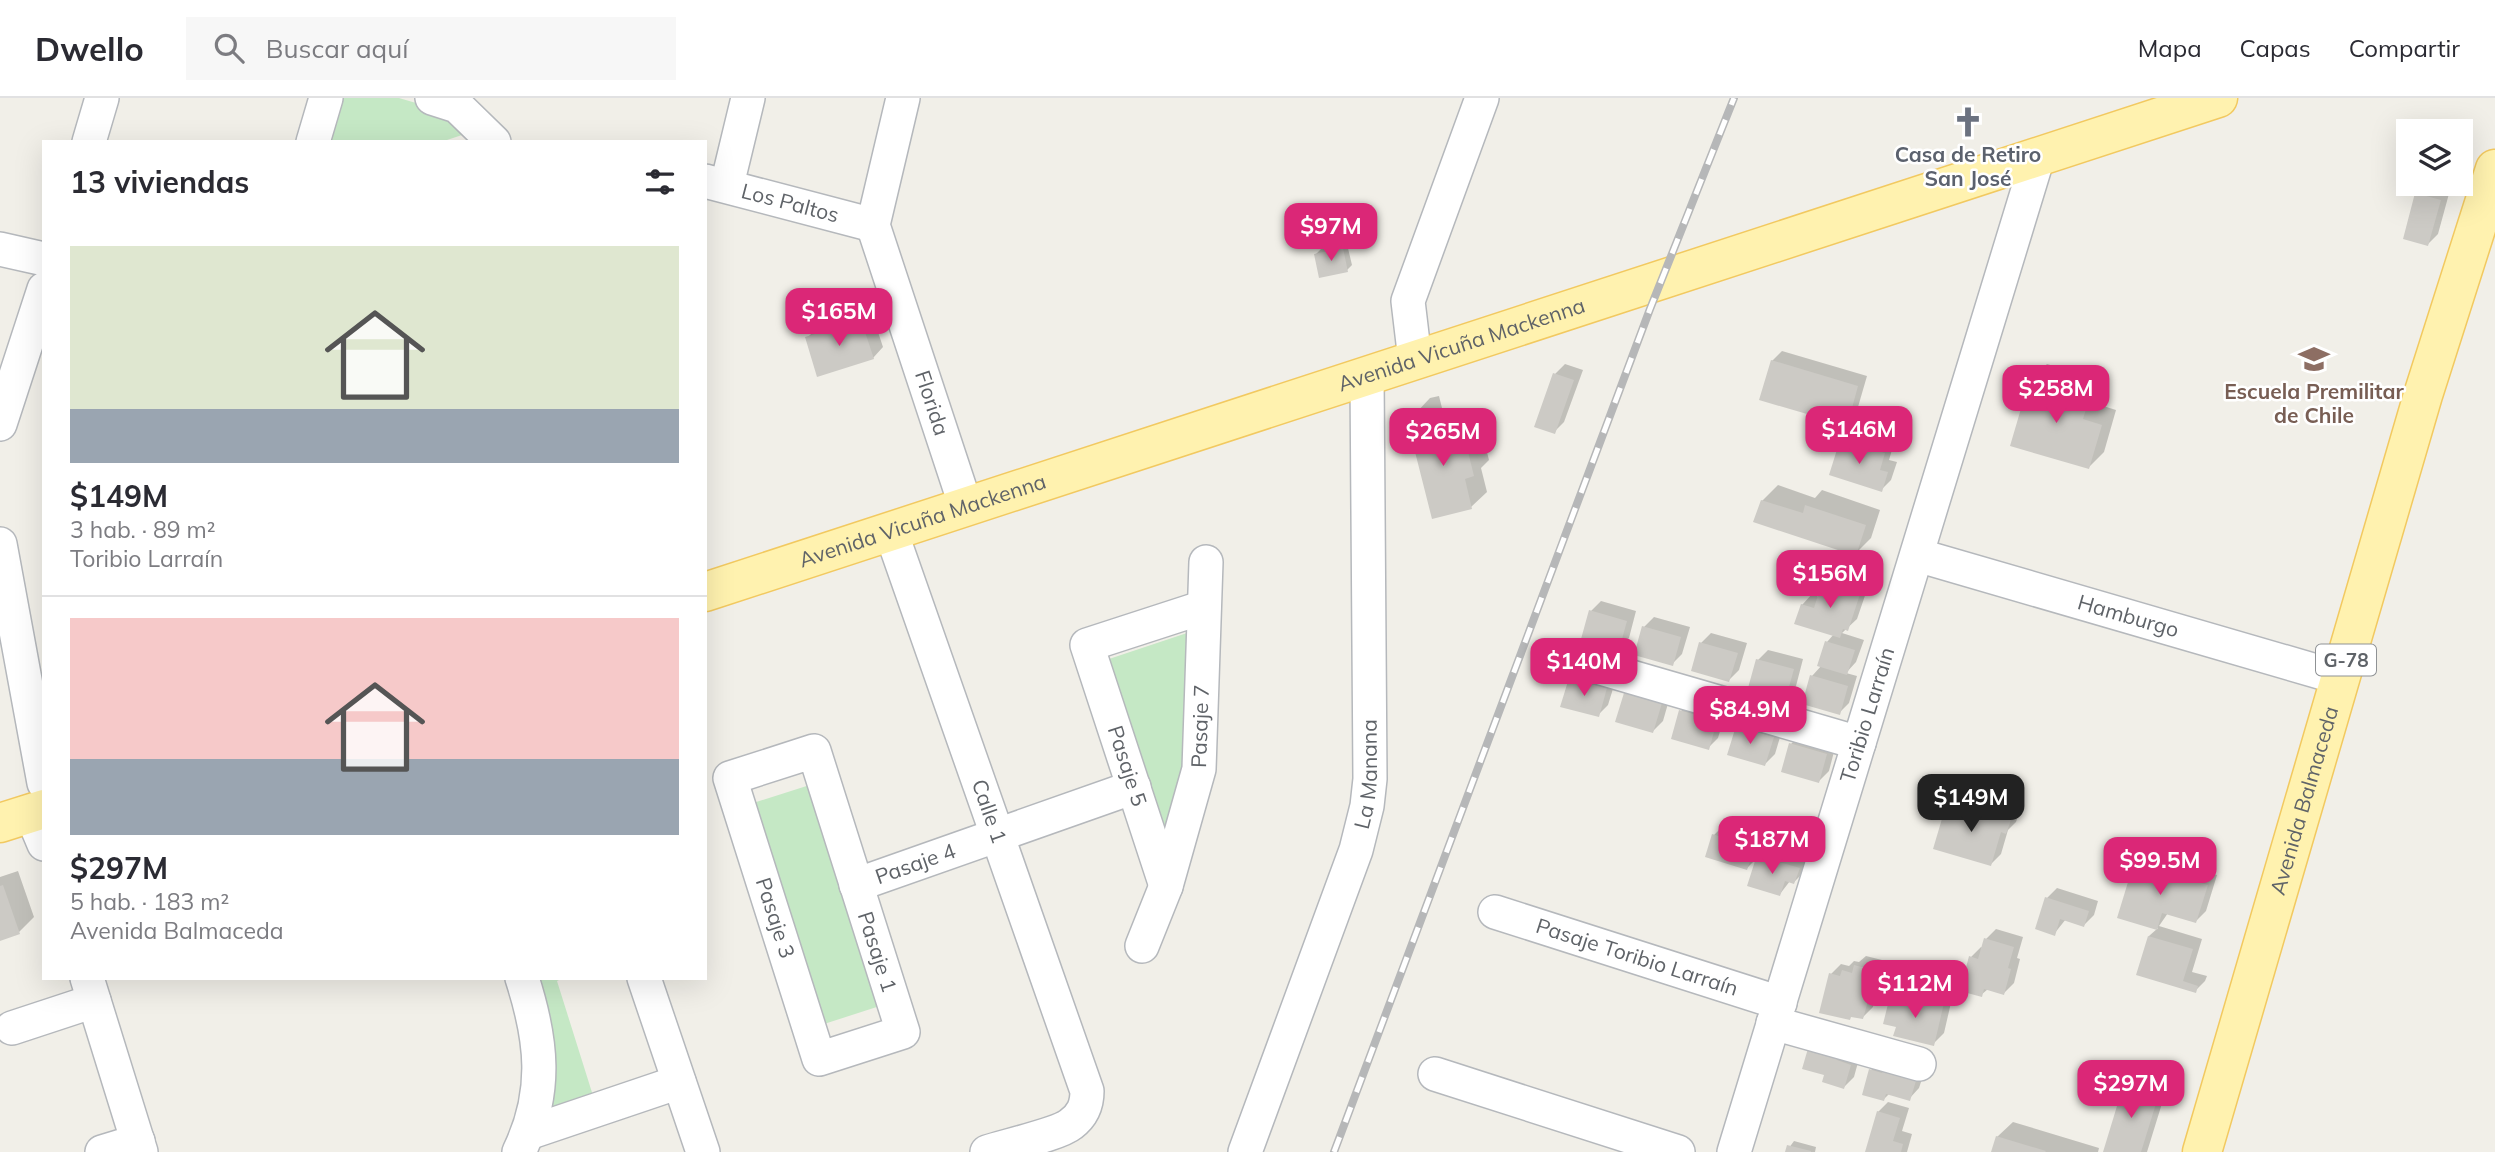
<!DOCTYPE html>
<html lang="es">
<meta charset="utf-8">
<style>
body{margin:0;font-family:Mulish,sans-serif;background:#f7f7f7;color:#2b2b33;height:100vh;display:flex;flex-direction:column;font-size:26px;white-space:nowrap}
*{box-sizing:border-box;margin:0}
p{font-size:23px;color:#7c7c81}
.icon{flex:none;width:38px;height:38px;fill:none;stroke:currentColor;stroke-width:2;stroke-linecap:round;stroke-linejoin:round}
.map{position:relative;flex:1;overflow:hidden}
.sheet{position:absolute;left:42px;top:42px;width:665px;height:840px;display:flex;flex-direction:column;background:#fff;border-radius:0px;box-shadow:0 7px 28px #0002}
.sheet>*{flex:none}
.controls{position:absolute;left:2396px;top:21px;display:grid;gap:14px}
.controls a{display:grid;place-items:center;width:77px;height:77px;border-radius:0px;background:#fff;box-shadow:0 7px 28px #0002;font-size:35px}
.price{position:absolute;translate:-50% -60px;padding:0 16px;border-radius:14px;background:#db2777;color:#fff;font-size:23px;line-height:46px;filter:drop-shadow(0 2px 4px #0008)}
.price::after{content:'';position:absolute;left:50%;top:42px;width:21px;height:16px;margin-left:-10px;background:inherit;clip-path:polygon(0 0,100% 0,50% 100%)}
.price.current{background:#222;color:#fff}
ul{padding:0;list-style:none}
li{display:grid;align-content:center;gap:14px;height:371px;padding:0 28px}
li+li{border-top:2px solid #e1e1e2}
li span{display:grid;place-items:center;height:217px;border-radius:0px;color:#555}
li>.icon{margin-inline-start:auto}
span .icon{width:126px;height:126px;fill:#fffc;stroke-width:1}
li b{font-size:30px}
h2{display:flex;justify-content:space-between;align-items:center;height:84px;padding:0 28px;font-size:30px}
header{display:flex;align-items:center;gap:42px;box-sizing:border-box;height:98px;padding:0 35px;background:#fff;border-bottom:2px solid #e1e1e2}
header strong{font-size:33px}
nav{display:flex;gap:38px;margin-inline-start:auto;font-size:24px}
.search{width:490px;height:63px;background:#f7f7f7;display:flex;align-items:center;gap:18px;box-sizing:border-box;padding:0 24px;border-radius:0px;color:#7c7c81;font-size:26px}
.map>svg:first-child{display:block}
</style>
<header>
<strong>Dwello</strong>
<div class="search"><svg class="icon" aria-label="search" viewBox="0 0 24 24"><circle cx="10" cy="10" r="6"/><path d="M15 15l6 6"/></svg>Buscar aquí</div>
<nav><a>Mapa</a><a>Capas</a><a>Compartir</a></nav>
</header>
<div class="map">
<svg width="2495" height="1054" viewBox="0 0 2495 1054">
<rect width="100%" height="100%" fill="#f1efe8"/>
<path fill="#c5e8c5" d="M 319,0 L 399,0 L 460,18 L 468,35 L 441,44 L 308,44 Z
M 1196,532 L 1192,666 L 1165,762 L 1100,564 Z
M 816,685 L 886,906 L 821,927 L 750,706 Z
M 532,880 L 563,880 L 557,883 L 595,1004 L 540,1024 Z"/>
<path fill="#0003" d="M 2427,86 L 2450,92 L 2438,136 L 2428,146 L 2417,96 Z
M 1347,146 L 1352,167 L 1347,172 L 1316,156 L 1321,151 Z
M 871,213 L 883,249 L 873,260 L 807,240 L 817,230 Z
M 1782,253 L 1867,278 L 1858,309 L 1848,319 L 1829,313 L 1823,319 L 1772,263 Z
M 1565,266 L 1583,272 L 1564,324 L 1554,334 L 1555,276 Z
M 2047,266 L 2104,283 L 2097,306 L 2116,312 L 2104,354 L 2089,369 L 2031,281 Z
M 1439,298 L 1445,322 L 1477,315 L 1489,362 L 1481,370 L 1487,394 L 1471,409 L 1413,342 L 1420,336 L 1415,316 L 1430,300 Z
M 1852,332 L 1894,345 L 1889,362 L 1897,364 L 1891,382 L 1881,392 L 1841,343 Z
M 1778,387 L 1815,400 L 1822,392 L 1880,412 L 1871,440 L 1855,456 L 1762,403 Z
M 1835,472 L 1870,483 L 1857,521 L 1842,535 L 1864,542 L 1856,564 L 1846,575 L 1857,578 L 1849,605 L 1839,615 L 1812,578 L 1822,567 L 1827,544 L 1834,536 L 1802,507 L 1812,496 L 1819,499 L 1825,482 Z
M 1601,503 L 1636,513 L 1629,540 L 1618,550 L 1591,513 Z
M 1654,519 L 1690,529 L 1682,556 L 1672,566 L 1644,529 Z
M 1711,535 L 1747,545 L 1739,572 L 1729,582 L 1701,545 Z
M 1768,552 L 1803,561 L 1796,588 L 1786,598 L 1758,562 Z
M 1580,571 L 1616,581 L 1608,607 L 1598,617 L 1570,581 Z
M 1635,586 L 1671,595 L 1663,623 L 1653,633 L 1625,596 Z
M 1691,603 L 1726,613 L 1718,640 L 1708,650 L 1681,613 Z
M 1747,619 L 1783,629 L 1775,656 L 1765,666 L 1737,629 Z
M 1801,636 L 1836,646 L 1829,673 L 1819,683 L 1791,646 Z
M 1969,697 L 2020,712 L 2016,724 L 2008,732 L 2001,756 L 1991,766 L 1945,715 Z
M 1724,727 L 1764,739 L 1757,760 L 1747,770 L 1714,737 Z
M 2147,749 L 2156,751 L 2153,759 L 2217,777 L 2206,813 L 2196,823 L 2168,815 L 2159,828 L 2202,841 L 2192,874 L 2207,878 L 2205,883 L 2195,893 L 2138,876 L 2149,838 L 2158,830 L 2119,819 L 2137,759 Z
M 1773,750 L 1808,760 L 1804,774 L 1794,784 L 1790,783 L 1780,796 L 1757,764 Z
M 18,773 L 34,819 L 19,834 L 0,841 L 0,779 Z
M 2057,790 L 2098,803 L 2094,817 L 2084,827 L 2066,821 L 2054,836 L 2047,800 Z
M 1996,831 L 2023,839 L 2017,860 L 2020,861 L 2014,885 L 2004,895 L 1988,891 L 1981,897 L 1971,859 L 1981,849 L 1983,850 L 1986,841 Z
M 1866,858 L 1882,862 L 1880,870 L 1883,871 L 1873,909 L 1863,919 L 1831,876 L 1841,866 L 1849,868 L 1854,863 L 1859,864 Z
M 1931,890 L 1953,896 L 1944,935 L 1933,946 L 1898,928 L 1891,903 L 1901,893 L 1924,898 Z
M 1811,948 L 1860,957 L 1854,979 L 1844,989 L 1826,976 Z
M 1881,962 L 1927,966 L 1919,990 L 1909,1001 L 1890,995 L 1884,1001 L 1871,972 Z
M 2136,976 L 2168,986 L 2147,1054 L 2105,1054 L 2126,986 Z
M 1888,1004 L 1909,1010 L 1902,1033 L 1912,1036 L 1907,1054 L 1866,1054 L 1878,1014 Z
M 2013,1024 L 2099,1050 L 2098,1054 L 1993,1054 L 1997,1039 Z
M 1794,1043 L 1816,1049 L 1815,1054 L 1786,1054 Z"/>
<path fill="#cccac5" d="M 2415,95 L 2441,102 L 2428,148 L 2403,141 Z
M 1343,150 L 1348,174 L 1319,180 L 1314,156 Z
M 861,222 L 874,261 L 817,279 L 805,239 Z
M 1771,262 L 1858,288 L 1849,321 L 1826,314 L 1824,321 L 1759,302 Z
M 1553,275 L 1574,282 L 1555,336 L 1534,329 Z
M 2030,280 L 2090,298 L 2083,321 L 2102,327 L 2089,371 L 2010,348 Z
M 1424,312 L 1430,337 L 1462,329 L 1474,378 L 1465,381 L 1472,411 L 1432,421 L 1412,342 L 1419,340 L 1413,315 Z
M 1840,342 L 1885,355 L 1880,372 L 1888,374 L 1882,394 L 1829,377 Z
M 1761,402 L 1803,415 L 1805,407 L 1866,427 L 1856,458 L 1753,424 Z
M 1823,481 L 1861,493 L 1848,533 L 1843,531 L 1840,540 L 1794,526 L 1801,506 L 1814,510 Z
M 1589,512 L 1627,523 L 1619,552 L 1581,541 Z
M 1642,528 L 1681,539 L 1673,568 L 1634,557 Z
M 1825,543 L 1855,552 L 1847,577 L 1817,568 Z
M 1699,544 L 1738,555 L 1729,584 L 1691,573 Z
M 1756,561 L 1794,571 L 1786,600 L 1748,590 Z
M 1810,577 L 1848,588 L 1840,617 L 1802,606 Z
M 1569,580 L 1607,590 L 1599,619 L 1560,609 Z
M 1624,595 L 1662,605 L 1653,635 L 1615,624 Z
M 1679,612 L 1717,623 L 1709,652 L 1671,641 Z
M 1736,628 L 1774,639 L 1765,668 L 1727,657 Z
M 1789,645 L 1827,656 L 1819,685 L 1781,674 Z
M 1957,706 L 2011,722 L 2006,736 L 2001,734 L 1991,768 L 1933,751 L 1944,714 L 1954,717 Z
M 1712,736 L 1755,749 L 1747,772 L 1705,759 Z
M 2136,758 L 2147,761 L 2144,769 L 2208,787 L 2196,825 L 2162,815 L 2157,832 L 2117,820 Z
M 1761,759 L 1800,770 L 1794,786 L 1785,783 L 1780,798 L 1747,788 L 1755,763 L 1760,764 Z
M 3,787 L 20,836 L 0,843 L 0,788 Z
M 2045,799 L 2089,813 L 2084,829 L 2060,821 L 2055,838 L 2035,831 Z
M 2148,838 L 2193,851 L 2183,883 L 2198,888 L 2196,895 L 2136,877 Z
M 1984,840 L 2014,849 L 2008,870 L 2011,871 L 2004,897 L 1984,891 L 1982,899 L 1960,893 L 1969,858 L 1978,861 Z
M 1854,867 L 1873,872 L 1871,880 L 1874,881 L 1863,921 L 1851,919 L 1850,922 L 1819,915 L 1829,875 L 1840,878 L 1842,872 L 1852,875 Z
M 1920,900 L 1944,905 L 1934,948 L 1893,938 L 1896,929 L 1883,926 L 1889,902 L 1918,909 Z
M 1809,947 L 1839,955 L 1837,962 L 1851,967 L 1844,991 L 1822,984 L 1824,977 L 1802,971 Z
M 1884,967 L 1918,976 L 1910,1003 L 1886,996 L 1884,1003 L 1862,997 L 1869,971 L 1882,975 Z
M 2124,985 L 2159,996 L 2141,1054 L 2103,1054 Z
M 1877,1013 L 1900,1020 L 1893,1043 L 1903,1046 L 1901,1054 L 1865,1054 Z
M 1996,1038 L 2046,1053 L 2045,1054 L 1991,1054 Z
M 1787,1047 L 1811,1053 L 1811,1054 L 1785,1054 Z"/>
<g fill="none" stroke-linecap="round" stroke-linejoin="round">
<g stroke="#b5b8bc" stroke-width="36">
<g id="minor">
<path d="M 432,0 L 457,8 L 494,44"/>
<path id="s1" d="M 903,0 L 873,127 L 966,409"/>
<path d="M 89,44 L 102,0"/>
<path d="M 313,44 L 326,0"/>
<path id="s2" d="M 705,83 L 873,127"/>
<path d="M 727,87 L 748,0"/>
<path d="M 0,151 L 44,161"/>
<path d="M 1415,262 L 1408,203 L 1482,0"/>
<path d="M 0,326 L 44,191"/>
<path id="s3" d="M 891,434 L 1087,993 C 1087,1007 1083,1017 1071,1026 C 1059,1036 1005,1048 987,1054"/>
<path d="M 0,446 L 44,685"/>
<path id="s4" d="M 1917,457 L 2340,580"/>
<path d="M 1597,569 L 1859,645"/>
<path d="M 814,653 L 903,934 L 819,961 L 730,680 Z"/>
<path d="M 31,715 L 44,746"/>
<path id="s5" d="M 856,787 L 1134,689"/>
<path d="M 1166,788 L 1087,547 L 1204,509"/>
<path id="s6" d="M 1495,814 L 1780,905"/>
<path id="s7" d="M 1142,848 L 1166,788 L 1199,671 L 1206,464"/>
<path d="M 87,880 L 141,1054"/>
<path d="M 644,880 L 703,1054"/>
<path d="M 1773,925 L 1919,966"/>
<path d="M 12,930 L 94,903"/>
<path d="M 1435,976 L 1678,1054"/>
<path d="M 528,1035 L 679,984"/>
<path d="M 102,1054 L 138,1043"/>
<path d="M 519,1054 C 548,994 542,942 522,880"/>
<path id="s8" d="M 1245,1054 L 1356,752 L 1367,708 L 1370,681 L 1367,278"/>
<path id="s9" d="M 1734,1054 L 2038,59"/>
</g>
</g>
<g stroke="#f2c960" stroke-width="41">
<g id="major">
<path id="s10" d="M 705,494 L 2218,0"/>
<path d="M 0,725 L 44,711"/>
<path id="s11" d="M 2202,1054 L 2423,297 L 2495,71"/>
</g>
</g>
<use href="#minor" stroke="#fff" stroke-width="33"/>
<use href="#major" stroke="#fff2af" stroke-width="38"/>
<g stroke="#b6b7b8" stroke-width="8">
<path id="rail" d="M 1334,1054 L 1650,211 L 1734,0"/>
</g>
<use href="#rail" stroke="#fff" stroke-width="5" stroke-dasharray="16" stroke-linecap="butt"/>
</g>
<defs>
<g id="church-bare" transform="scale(2.415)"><path d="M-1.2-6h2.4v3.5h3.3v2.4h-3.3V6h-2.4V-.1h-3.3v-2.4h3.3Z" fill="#6b7280" stroke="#fff" stroke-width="2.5" paint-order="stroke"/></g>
<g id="school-bare" transform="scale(2.415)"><path d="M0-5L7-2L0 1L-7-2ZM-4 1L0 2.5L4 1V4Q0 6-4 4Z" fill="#8d6e63" stroke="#fff" stroke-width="2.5" paint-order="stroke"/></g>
</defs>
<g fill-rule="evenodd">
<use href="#church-bare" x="1968" y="24"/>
<use href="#school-bare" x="2314" y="261"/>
</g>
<g text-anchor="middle" stroke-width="5" stroke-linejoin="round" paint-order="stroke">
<rect fill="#fff" stroke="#8f9295" stroke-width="2" x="2316" y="546.5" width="60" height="31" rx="5"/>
<g font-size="19" font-weight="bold" fill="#5f6368">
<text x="2346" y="569">G-78</text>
</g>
<g font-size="21" font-weight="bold" fill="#5b616d" stroke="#fff">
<text x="1968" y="64">Casa de Retiro<tspan x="1968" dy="24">San José</tspan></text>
</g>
<g font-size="21" fill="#5f6368" stroke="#fff">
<text dy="7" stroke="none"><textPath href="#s2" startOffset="88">Los Paltos</textPath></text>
<text dy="7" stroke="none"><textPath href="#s10" startOffset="796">Avenida Vicuña Mackenna</textPath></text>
<text dy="7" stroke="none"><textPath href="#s1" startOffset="318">Florida</textPath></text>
<text dy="7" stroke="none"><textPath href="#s10" startOffset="229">Avenida Vicuña Mackenna</textPath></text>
<text dy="7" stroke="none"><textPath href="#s4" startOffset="220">Hamburgo</textPath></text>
<text dy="7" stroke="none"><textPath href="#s9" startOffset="457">Toribio Larraín</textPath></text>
<text dy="7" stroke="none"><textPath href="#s7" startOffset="229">Pasaje 7</textPath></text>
<text transform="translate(1127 668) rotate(72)" y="7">Pasaje 5</text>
<text dy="7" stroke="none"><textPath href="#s8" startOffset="399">La Manana</textPath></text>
<text dy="7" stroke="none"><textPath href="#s11" startOffset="366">Avenida Balmaceda</textPath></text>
<text dy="7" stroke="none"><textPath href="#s3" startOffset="296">Calle 1</textPath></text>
<text dy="7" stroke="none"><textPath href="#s5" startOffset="63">Pasaje 4</textPath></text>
<text transform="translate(775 820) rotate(72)" y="7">Pasaje 3</text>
<text transform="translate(877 854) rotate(72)" y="7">Pasaje 1</text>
<text dy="7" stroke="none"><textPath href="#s6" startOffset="149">Pasaje Toribio Larraín</textPath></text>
</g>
<g font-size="21" font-weight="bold" fill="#785e54" stroke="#fff">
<text x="2314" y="301">Escuela Premilitar<tspan x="2314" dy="24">de Chile</tspan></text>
</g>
</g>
</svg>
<div class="controls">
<a><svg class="icon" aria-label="layers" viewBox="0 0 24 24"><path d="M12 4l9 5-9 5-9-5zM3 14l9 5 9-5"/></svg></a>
</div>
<b class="price" style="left:1331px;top:165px">$97M</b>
<b class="price" style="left:839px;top:250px">$165M</b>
<b class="price" style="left:2056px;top:327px">$258M</b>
<b class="price" style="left:1859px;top:368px">$146M</b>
<b class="price" style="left:1443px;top:370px">$265M</b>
<b class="price" style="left:1830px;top:512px">$156M</b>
<b class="price" style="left:1584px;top:600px">$140M</b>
<b class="price" style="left:1750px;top:648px">$84.9M</b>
<b class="price current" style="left:1971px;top:736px">$149M</b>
<b class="price" style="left:1772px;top:778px">$187M</b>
<b class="price" style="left:2160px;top:799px">$99.5M</b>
<b class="price" style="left:1915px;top:922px">$112M</b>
<b class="price" style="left:2131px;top:1022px">$297M</b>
<section class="sheet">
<h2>13 viviendas<svg class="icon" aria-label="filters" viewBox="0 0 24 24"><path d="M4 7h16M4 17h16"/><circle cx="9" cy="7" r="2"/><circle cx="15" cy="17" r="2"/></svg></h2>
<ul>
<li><span style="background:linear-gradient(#dfe7d0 75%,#9aa5b1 0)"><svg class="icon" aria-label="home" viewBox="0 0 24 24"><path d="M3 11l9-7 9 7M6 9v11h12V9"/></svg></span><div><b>$149M</b><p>3 hab. · 89 m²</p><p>Toribio Larraín</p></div></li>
<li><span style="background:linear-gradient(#f6c9c9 65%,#9aa5b1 0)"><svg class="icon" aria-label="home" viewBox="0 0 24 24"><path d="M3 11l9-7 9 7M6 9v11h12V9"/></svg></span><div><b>$297M</b><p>5 hab. · 183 m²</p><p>Avenida Balmaceda</p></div></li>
</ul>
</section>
</div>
